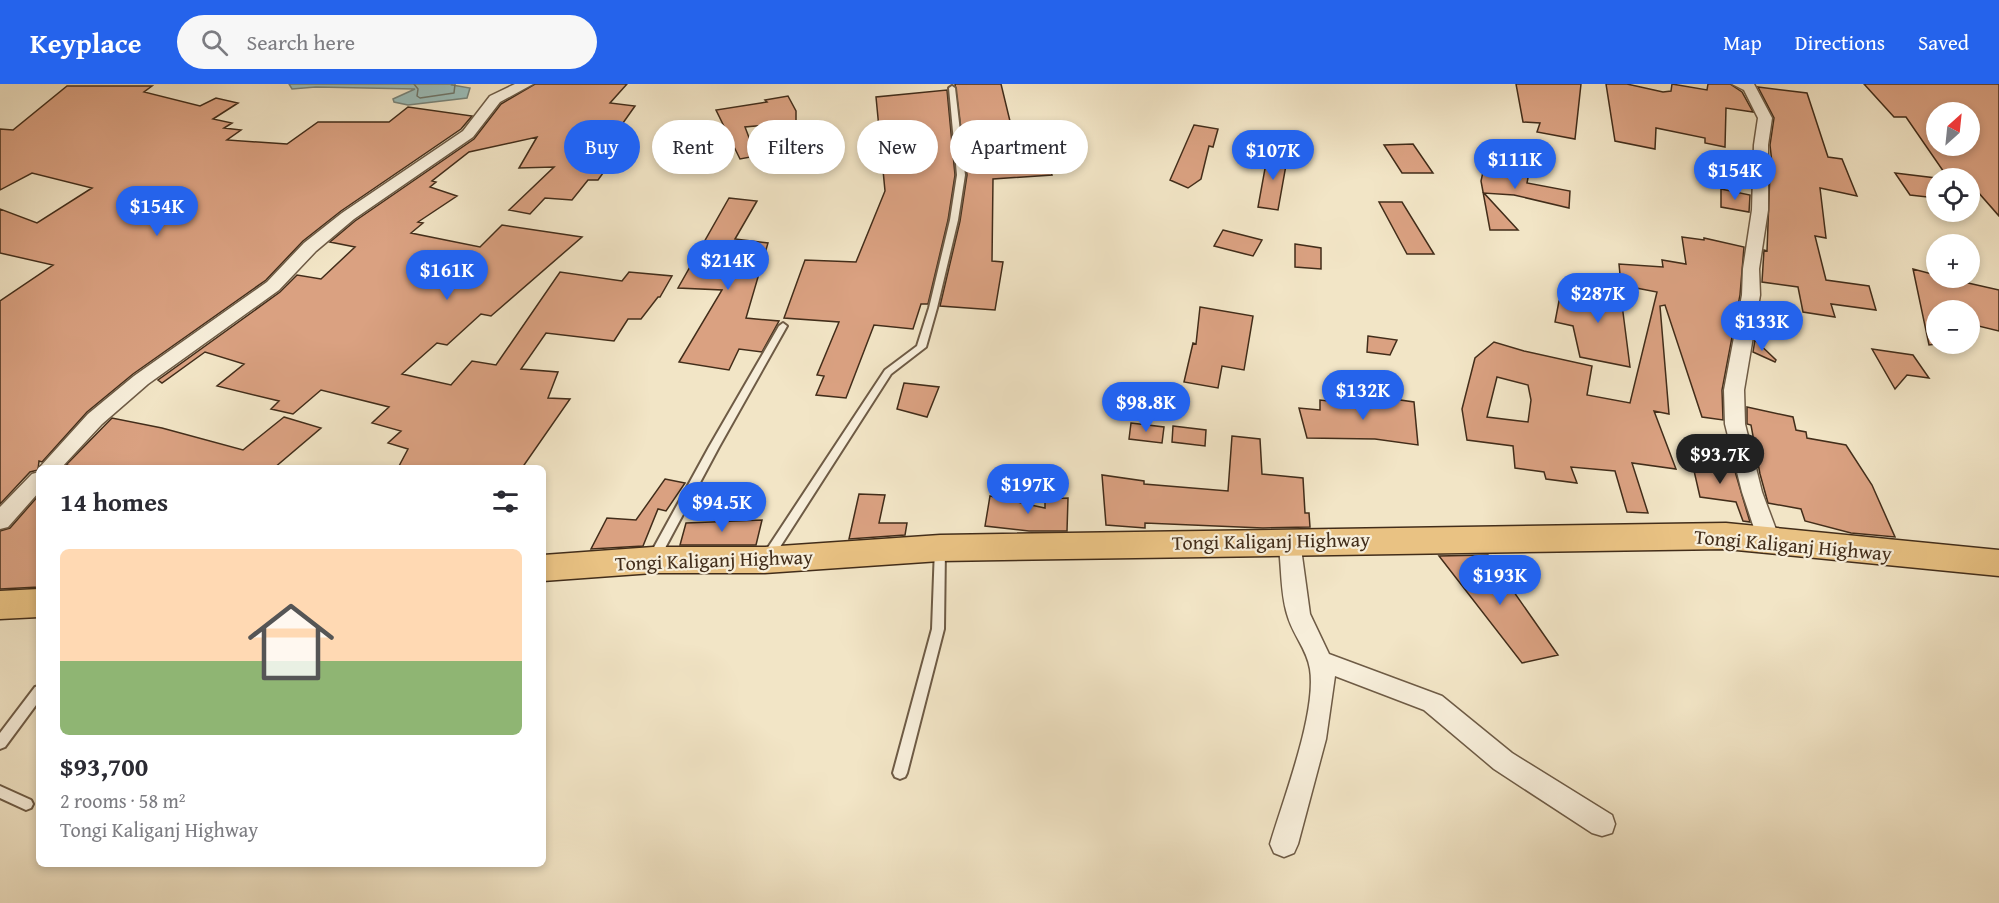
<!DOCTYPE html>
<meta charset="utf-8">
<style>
body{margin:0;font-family:"Gentium Book Plus",serif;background:#f7f7f7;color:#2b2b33;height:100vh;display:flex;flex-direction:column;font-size:22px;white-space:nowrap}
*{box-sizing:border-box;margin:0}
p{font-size:20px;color:#7c7c81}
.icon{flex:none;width:33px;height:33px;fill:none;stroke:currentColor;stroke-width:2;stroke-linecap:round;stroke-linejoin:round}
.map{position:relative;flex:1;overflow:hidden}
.panel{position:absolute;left:36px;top:381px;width:510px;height:402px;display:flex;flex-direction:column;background:#fff;border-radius:9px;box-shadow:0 3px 9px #0003}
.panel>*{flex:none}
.guide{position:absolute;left:564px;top:36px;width:570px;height:54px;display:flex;gap:12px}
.needle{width:39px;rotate:27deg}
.controls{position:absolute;left:1926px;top:18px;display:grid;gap:12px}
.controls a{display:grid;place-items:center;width:54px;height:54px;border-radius:50%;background:#fff;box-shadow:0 3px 9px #0003;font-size:30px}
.price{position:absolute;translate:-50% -51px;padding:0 14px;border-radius:21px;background:#2563eb;color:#fff;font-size:20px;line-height:39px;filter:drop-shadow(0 2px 3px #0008)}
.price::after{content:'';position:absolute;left:50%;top:36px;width:18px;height:14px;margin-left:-9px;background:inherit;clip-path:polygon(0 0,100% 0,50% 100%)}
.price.active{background:#222;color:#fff}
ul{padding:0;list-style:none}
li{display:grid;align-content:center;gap:12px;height:318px;padding:0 24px}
li span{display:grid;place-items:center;height:186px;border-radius:9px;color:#555}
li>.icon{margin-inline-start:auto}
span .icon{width:108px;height:108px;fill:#fffc;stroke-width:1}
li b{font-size:26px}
h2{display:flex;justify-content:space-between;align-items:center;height:72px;padding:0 24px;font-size:26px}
.chip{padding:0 21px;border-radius:27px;background:#fff;box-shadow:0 3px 9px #0003;font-size:21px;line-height:54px}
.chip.active{background:#2563eb;color:#fff}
header{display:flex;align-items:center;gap:36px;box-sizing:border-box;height:84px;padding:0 30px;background:#2563eb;color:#fff}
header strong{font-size:28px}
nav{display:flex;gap:33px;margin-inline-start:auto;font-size:21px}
.search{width:420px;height:54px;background:#f7f7f7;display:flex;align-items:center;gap:15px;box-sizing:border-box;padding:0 21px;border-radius:33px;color:#7c7c81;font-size:22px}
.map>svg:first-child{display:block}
</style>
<header>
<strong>Keyplace</strong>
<div class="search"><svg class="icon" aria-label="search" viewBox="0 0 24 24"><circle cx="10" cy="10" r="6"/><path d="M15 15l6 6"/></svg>Search here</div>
<nav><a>Map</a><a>Directions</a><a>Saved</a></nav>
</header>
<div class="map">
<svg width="1999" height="819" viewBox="0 0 1999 819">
<rect width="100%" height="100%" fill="#f2e5c6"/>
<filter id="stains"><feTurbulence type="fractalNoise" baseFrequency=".00333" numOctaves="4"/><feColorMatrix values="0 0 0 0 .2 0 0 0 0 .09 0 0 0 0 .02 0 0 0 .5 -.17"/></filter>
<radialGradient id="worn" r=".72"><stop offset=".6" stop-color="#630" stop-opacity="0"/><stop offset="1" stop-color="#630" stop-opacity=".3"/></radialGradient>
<path fill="#9cbeba" stroke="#78847a" stroke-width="1.5" d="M 289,0 L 453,0 L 452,1 L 470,4 L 467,14 L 408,21 L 394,18 L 393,15 L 415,5 L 316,3 L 292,5 Z"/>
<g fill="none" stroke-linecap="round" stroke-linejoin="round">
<path stroke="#6f766a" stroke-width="1.5" d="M 414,0 L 418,5 L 417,12 L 420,14 L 454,9 L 455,0"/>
</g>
<path fill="#daa181" stroke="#422d1a" stroke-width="1.5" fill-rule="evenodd" d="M 535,0 L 627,0 L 610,19 L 635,22 L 596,77 L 611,78 L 598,96 L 588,96 L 572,116 L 545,114 L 530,130 L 509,126 L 554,83 L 519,84 L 537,53 L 469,68 L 432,97 L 436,98 L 430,103 L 457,112 L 418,138 L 423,139 L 411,149 L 480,163 L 502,141 L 582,153 L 491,232 L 481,230 L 447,261 L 437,259 L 402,290 L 451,301 L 472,277 L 496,281 L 560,188 L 622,197 L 629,188 L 672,192 L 660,213 L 658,213 L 641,235 L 628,235 L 614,257 L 546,249 L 521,285 L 558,288 L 548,314 L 570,315 L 522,384 L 398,384 L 408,365 L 388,359 L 401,347 L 372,339 L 389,323 L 321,306 L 293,330 L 271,325 L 279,317 L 217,302 L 244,280 L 205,268 L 162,299 L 158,296 L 280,208 L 297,191 L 321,195 L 355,163 L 330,158 L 355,137 L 474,55 L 501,20 Z
M 955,0 L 1001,0 L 1016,62 L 1043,61 L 1052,91 L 993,95 L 992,177 L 1003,178 L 995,226 L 940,222 L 960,137 L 967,91 Z
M 1516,0 L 1581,0 L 1575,55 L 1537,48 L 1540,39 L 1523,38 Z
M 1606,0 L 1627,0 L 1663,8 L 1671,7 L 1672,0 L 1707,6 L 1708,0 L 1730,0 L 1742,8 L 1753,28 L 1726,24 L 1725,63 L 1705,59 L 1705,54 L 1656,44 L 1655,65 L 1615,57 Z
M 1864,0 L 1999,0 L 1999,132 L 1970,99 L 1970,94 L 1948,94 L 1906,33 L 1894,33 ZM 1936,28 L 1970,28 L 1970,62 L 1936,62 Z
M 67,2 L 152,2 L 144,8 L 200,22 L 216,14 L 238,19 L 213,35 L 232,39 L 224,44 L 241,46 L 227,56 L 287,60 L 318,38 L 389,38 L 408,23 L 472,32 L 461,45 L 341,127 L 303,157 L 266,196 L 133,290 L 87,328 L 42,378 L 39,377 L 38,386 L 30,388 L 0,420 L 0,217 L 53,181 L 0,169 L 0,125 L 37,139 L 92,104 L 32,89 L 0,106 L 0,45 L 13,46 Z
M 1758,3 L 1807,9 L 1828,73 L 1842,75 L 1857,112 L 1820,104 L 1826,154 L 1815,152 L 1826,196 L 1869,202 L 1876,226 L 1831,220 L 1835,233 L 1803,228 L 1798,203 L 1762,198 L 1764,166 L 1767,167 L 1770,88 L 1773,88 L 1770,61 L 1774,34 Z
M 947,6 L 955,91 L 948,136 L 928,220 L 921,220 L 913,245 L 874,241 L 846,314 L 816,311 L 824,292 L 817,291 L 839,238 L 784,234 L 805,176 L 856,178 L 885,107 L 876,13 Z
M 788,12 L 796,27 L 796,38 L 745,43 L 756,72 L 740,75 L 716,26 L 767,18 L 765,16 Z
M 1194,41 L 1218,45 L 1213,63 L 1209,62 L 1201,95 L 1188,104 L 1170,96 Z
M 1413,60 L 1433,89 L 1402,89 L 1384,61 Z
M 1268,68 L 1288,70 L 1278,126 L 1258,123 Z
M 1486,74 L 1530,83 L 1527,99 L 1570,107 L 1569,124 L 1514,111 L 1484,109 L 1518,146 L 1490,146 L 1481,97 Z
M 1895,89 L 1936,94 L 1936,114 L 1910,111 Z
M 1721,105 L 1750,111 L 1749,128 L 1721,123 Z
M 729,114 L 757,117 L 735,155 L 768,159 L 746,234 L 779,237 L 762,268 L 739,265 L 729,286 L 679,278 L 722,206 L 678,204 Z
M 1379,118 L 1402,118 L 1434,170 L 1407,170 Z
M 1223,146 L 1262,156 L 1253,172 L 1214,162 Z
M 1682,153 L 1704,156 L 1704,154 L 1744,163 L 1740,211 L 1722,306 L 1723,336 L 1702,333 L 1665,221 L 1660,222 L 1669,330 L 1654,327 L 1676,385 L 1632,379 L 1648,429 L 1627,428 L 1615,387 L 1571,383 L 1577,399 L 1546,395 L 1544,388 L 1515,384 L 1513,362 L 1467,356 L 1462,325 L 1475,274 L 1494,258 L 1524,267 L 1592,282 L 1587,311 L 1630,319 L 1657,208 L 1621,201 L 1619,180 L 1663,183 L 1662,176 L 1686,180 ZM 1497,293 L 1528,301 L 1531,316 L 1528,338 L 1487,333 Z
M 1295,160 L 1321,164 L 1321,185 L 1295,183 Z
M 1913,185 L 1936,191 L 1936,194 L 1946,194 L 1999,206 L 1999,247 L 1970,240 L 1970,226 L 1936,226 L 1936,260 L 1929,261 Z
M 1580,196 L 1620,205 L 1630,283 L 1580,273 L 1573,242 L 1555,238 L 1559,217 L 1581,222 Z
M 1200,223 L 1253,232 L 1244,286 L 1222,282 L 1218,304 L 1184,298 L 1193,259 L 1196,260 Z
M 1368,252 L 1397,256 L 1390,271 L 1367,268 Z
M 1755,256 L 1776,276 L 1775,278 L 1753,268 Z
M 1872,265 L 1913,271 L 1929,294 L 1907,291 L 1895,305 Z
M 904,299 L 939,303 L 927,333 L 897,325 Z
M 1379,313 L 1414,318 L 1418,361 L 1375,355 L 1307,354 L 1299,324 L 1320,326 L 1320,316 L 1354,320 L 1353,315 L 1379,317 Z
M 1747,323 L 1793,333 L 1796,346 L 1806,348 L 1807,354 L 1846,361 L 1872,401 L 1895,453 L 1851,449 L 1805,437 L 1801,425 L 1768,419 L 1760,390 L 1751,341 L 1747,340 Z
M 284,333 L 321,344 L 274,384 L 83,384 L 66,381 L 112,334 L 162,344 L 243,366 Z
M 1131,339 L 1164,343 L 1162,359 L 1129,355 Z
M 1173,342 L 1206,346 L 1205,362 L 1172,358 Z
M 1232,352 L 1260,355 L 1262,390 L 1303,394 L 1305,429 L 1309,429 L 1310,443 L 1263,444 L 1145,439 L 1145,444 L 1106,441 L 1102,391 L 1144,397 L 1144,400 L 1228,407 Z
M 1692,378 L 1734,384 L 1750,438 L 1743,437 L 1736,418 L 1700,413 Z
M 665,395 L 685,399 L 666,427 L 658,425 L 643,462 L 591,465 L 607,434 L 636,436 Z
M 859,410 L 885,411 L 879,439 L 907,439 L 905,451 L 849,455 Z
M 39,411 L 39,503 L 0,505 L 0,447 L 10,444 Z
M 990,412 L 1045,424 L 1045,415 L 1068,414 L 1067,447 L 1029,447 L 985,442 Z
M 762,436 L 756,461 L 680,461 L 686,439 Z
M 1488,471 L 1558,571 L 1522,579 L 1439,472 Z"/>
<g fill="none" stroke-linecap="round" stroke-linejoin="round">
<g stroke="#6e5b45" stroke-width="4">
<path id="service" d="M 952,2 L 955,4 L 965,91 L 958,136 L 937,224 L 926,263 L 891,290 L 771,477 L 763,477 L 761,474 L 763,471 L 885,286 L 917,262 L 929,224 L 950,136 L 957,91 L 949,4 Z
M 783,239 L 787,242 L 719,363 L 657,479 L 649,479 L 647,476 L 709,363 L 779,242 Z
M 940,460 L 944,461 L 945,464 L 944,545 L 907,689 L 905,693 L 900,695 L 895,693 L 893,689 L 932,545 L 935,464 L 936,461 Z
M 39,602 L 39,617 L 5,663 L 0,665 L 0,649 L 35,603 Z
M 0,702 L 31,716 L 33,720 L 31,724 L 26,726 L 0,714 Z"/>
</g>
<g stroke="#6e5b45" stroke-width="3">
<path id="minor" d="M 515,0 L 533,0 L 500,18 L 473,53 L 354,135 L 316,167 L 279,206 L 148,300 L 102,340 L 61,384 L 39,384 L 88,330 L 134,292 L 267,198 L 304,159 L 342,129 L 463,47 L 490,12 Z
M 1732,0 L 1754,0 L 1772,34 L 1768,61 L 1768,126 L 1759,185 L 1760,211 L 1744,306 L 1745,340 L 1762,408 L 1780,456 L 1777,462 L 1769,464 L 1761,462 L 1758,456 L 1742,408 L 1725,340 L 1724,306 L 1742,211 L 1743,185 L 1752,126 L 1754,61 L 1758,34 L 1744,6 Z
M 39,388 L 39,408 L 8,443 L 0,445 L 0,423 L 32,390 Z
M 1289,449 L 1297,451 L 1300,457 L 1310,530 L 1329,570 L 1442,612 L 1512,669 L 1612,731 L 1615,740 L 1612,749 L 1602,752 L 1592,749 L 1494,685 L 1424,626 L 1335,592 L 1326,655 L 1298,760 L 1294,769 L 1284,773 L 1274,769 L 1270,760 C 1283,716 1317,628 1310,585 C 1307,565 1292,550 1287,530 C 1280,507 1282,481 1278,457 L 1281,451 Z"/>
</g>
<g stroke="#422d1a" stroke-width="3">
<path id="primary" d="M 1726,439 L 1999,466 L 1999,492 L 1726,465 L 940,477 L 765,489 L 653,489 L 543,497 L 543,471 L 653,463 L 765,463 L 940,451 Z
M 39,505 L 39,533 L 0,535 L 0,507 Z"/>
</g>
<use href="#service" fill="#f7eeda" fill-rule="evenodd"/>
<use href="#minor" fill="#f7eeda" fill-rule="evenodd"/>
<use href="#primary" fill="#e9c283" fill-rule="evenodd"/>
</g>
<g text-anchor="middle" stroke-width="4.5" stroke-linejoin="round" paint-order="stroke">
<g font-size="20" fill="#422d1a" stroke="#f7eeda">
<text transform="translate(1271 457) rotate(-1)" y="7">Tongi Kaliganj Highway</text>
<text transform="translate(1793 461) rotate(5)" y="7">Tongi Kaliganj Highway</text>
<text transform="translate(714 476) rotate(-2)" y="7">Tongi Kaliganj Highway</text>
</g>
</g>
<rect width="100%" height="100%" filter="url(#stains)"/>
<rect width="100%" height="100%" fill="url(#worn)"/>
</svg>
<div class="controls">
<a><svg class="needle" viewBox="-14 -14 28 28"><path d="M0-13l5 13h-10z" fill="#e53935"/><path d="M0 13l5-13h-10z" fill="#7c7c81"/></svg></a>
<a><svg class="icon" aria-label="locate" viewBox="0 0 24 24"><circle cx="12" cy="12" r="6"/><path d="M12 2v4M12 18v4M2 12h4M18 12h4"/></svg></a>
<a>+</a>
<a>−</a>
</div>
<b class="price" style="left:1273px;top:97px">$107K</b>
<b class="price" style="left:1515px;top:106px">$111K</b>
<b class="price" style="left:1735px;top:117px">$154K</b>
<b class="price" style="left:157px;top:153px">$154K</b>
<b class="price" style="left:728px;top:207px">$214K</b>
<b class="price" style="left:447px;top:217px">$161K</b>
<b class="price" style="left:1598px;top:240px">$287K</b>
<b class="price" style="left:1762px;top:268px">$133K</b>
<b class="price" style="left:1363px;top:337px">$132K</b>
<b class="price" style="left:1146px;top:349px">$98.8K</b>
<b class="price active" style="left:1720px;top:401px">$93.7K</b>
<b class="price" style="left:1028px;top:431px">$197K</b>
<b class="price" style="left:722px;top:449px">$94.5K</b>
<b class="price" style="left:1500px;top:522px">$193K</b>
<div class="guide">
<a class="chip active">Buy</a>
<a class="chip">Rent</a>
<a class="chip">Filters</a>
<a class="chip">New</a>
<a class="chip">Apartment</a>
</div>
<section class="panel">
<h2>14 homes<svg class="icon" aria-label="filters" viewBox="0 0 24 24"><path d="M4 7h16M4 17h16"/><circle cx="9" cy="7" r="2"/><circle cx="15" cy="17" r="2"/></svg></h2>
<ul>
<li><span style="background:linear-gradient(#ffd9b3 60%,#8fb573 0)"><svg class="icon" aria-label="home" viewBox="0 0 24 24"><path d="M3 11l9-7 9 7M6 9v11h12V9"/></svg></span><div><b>$93,700</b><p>2 rooms · 58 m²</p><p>Tongi Kaliganj Highway</p></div></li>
</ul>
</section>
</div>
